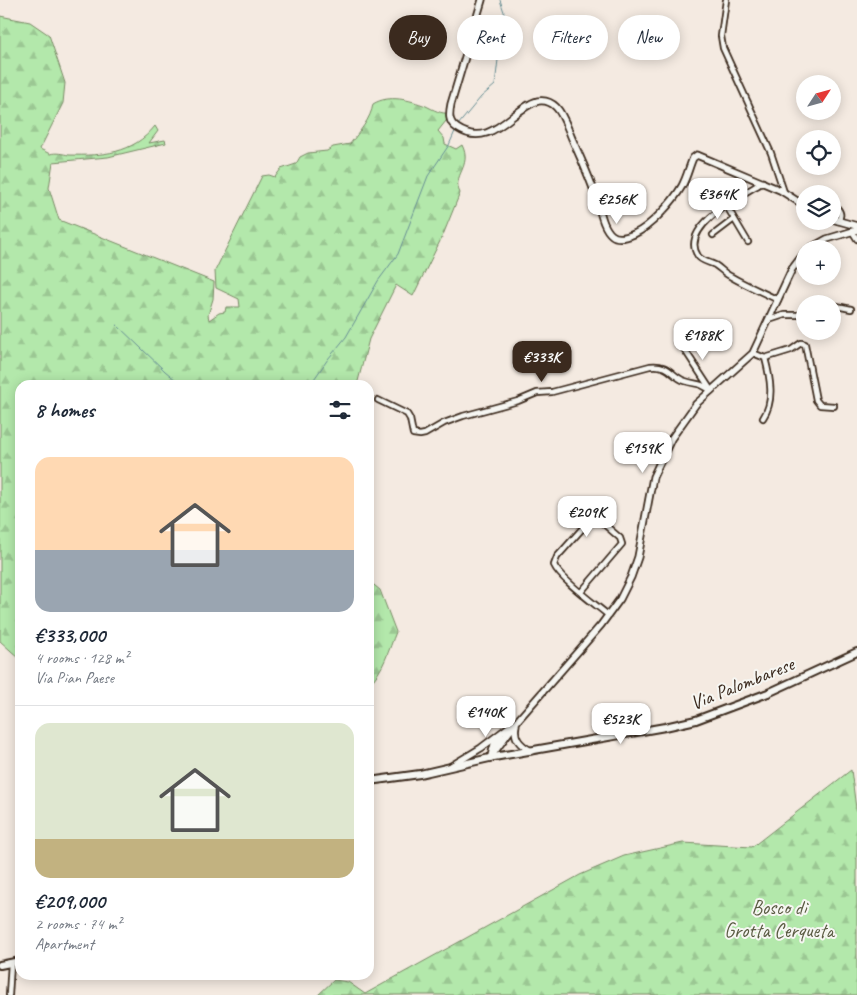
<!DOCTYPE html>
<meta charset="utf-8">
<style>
body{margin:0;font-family:Caveat,sans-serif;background:#f2f2f3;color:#1f2937;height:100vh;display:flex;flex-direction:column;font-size:19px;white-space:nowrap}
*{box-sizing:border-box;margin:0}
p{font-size:16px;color:#747a83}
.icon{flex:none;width:28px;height:28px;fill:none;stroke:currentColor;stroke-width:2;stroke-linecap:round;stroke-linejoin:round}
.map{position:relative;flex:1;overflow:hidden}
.panel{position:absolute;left:15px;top:380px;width:359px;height:600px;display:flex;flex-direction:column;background:#fff;border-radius:15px;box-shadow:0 2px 12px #0003}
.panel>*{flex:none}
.guide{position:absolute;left:389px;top:15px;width:392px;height:45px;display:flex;gap:10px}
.needle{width:32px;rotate:54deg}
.buttons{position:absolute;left:796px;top:75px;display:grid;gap:10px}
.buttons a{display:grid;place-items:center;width:45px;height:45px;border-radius:50%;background:#fff;box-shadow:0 2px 12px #0003;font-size:25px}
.price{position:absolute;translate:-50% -42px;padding:0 11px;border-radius:10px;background:#fff;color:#222;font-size:16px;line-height:32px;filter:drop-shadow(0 1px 2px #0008)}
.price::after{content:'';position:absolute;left:50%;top:30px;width:15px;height:11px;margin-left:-8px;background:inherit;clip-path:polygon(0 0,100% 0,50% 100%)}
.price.current{background:#3b2a1e;color:#fff}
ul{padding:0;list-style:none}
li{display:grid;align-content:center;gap:10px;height:265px;padding:0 20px}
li+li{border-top:1px solid #e0e1e3}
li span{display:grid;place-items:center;height:155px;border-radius:15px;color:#555}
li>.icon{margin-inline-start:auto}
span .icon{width:90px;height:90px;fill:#fffc;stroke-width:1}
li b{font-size:21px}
h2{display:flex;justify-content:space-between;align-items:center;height:60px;padding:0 20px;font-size:21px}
.pill{padding:0 18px;border-radius:22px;background:#fff;box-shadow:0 2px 12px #0003;font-size:18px;line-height:45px}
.pill.current{background:#3b2a1e;color:#fff}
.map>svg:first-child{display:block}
</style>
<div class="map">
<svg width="857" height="995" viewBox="0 0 857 995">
<defs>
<pattern id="forest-firs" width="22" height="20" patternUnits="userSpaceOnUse" patternTransform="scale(1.25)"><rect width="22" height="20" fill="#b3e8ab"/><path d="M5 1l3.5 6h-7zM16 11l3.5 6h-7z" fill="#9bc793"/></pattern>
</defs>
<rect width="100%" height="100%" fill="#f4eae1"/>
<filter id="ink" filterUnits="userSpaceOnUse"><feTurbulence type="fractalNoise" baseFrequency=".02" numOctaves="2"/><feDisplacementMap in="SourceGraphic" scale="10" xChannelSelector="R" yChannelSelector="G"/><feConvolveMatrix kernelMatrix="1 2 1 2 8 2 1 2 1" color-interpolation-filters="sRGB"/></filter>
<g filter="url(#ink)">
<path fill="url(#forest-firs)" stroke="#778964" d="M 0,16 L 30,22 L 49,35 L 65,83 L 63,103 L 40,149 L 50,154 C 56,152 63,154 69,155 C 102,156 133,154 155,126 L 158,131 L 149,143 L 165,140 L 166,143 L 108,157 L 53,162 L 49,188 L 59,220 L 214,282 L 213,299 L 208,315 L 209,320 L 219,313 L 225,312 L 226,307 L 240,307 L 239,299 L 216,288 L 215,271 L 262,176 L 269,175 L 275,177 L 281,169 L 296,164 L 300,157 L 308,153 L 327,151 L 333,147 L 350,144 C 359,132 371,119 373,104 C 389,94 410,100 426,106 C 434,110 441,114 449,113 L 446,121 L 438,131 L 444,138 L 445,144 L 456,149 L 462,145 C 473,167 451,175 460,193 L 443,235 L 413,296 L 396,285 L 369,339 L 357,385 L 20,385 L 20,659 L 0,641 Z
M 369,581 L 380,590 L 396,632 C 389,649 383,672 369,684 Z
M 851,770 L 857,816 L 857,995 L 318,995 L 334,980 L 348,982 L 365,994 L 580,875 L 624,856 L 683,843 L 752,847 Z"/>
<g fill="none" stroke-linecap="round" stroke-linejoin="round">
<path stroke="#678e94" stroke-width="1" d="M 458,125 L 481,97 L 495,85 L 499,51 L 503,39 L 506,18 L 500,0
M 117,325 L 165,371 L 182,385
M 310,385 L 328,359 L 346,337 L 378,281 L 398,254 L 428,176 L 449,145 L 456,129"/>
<g stroke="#3b2a1e" stroke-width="8">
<path id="minor" d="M 726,0 L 721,36 L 723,48 L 771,153 L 784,192
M 763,182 C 744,194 678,227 698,256 C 701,261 709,262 715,265 C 720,268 724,273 730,276 C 745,285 762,292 778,300
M 826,193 L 827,194
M 832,202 C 837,208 844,213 838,221
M 726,205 L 748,242
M 852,231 L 857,239
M 713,235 L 734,219
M 832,305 L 851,309
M 769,320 L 784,315 L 805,315
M 679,341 L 709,387
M 753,353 L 765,358 C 770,377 775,401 763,418
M 765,358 L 791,350 L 801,343 L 805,344 L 816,400 L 820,405 L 834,406
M 378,400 L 407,414 L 410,419 L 413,434 L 420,435 L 425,434 L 444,423 L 463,416 L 518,401 L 537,393 L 552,392 L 650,366 C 671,364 670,376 685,381 C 697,385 700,382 711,391
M 581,592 L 622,544 L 620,538 L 597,518 L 589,521 L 557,557 L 554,565 C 560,579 595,604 608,615
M 9,995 L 11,963"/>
</g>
<g stroke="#3b2a1e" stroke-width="9">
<path id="tertiary" d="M 482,0 L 451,104 C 449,114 448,122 457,128 C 491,151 513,107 538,101 C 544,100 551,102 556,107 C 564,115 568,130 573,141 C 581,159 590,178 596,197 C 600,208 602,227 612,235 C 618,240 627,237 634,234 C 650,227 673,202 682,186 C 687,177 689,167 693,158 L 697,155 L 780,190 L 805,206
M 832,219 L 857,226
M 809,249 L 827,239 L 857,230
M 516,725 C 513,738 520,745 531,751
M 491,756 L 494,745 L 501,735
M 490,758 L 518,720 L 601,625 L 620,599 L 631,577 L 638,557 L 653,477 L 671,439 L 696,404 L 753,353 L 792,269 L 805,252
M 451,766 L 481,748 L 514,723"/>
</g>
<g stroke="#3b2a1e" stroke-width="10">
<path id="secondary" d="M 369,781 L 420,774 L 494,757 L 665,727 L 696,720 L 768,693 L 857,652
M 0,965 L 20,961"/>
</g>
<use href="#minor" stroke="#f6f6f2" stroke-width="4.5"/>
<use href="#tertiary" stroke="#f6f6f2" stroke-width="5.5"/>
<use href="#secondary" stroke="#f6f6f2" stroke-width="6"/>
</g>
</g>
<g text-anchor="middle" stroke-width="4" stroke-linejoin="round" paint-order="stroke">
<g font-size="20" fill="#3b2a1e" stroke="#f6f6f2">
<text transform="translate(742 683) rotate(-22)" y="7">Via Palombarese</text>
</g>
<g font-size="20" fill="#595a41" stroke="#f6f6f2">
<text x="779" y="914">Bosco di<tspan x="779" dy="23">Grotta Cerqueta</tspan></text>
</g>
</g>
</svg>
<div class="buttons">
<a><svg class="needle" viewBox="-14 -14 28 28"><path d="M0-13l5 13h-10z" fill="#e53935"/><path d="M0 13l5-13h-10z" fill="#747a83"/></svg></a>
<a><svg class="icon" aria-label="locate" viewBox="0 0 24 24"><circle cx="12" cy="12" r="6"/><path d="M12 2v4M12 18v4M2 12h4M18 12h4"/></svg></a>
<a><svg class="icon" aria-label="layers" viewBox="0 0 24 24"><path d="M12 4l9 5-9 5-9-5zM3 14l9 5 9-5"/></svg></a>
<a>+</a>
<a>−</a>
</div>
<b class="price" style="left:718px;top:220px">€364K</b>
<b class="price" style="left:617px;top:225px">€256K</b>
<b class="price" style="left:703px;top:361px">€188K</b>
<b class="price current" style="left:542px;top:383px">€333K</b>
<b class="price" style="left:643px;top:474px">€159K</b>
<b class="price" style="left:587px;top:538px">€209K</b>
<b class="price" style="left:486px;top:738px">€140K</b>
<b class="price" style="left:621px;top:745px">€523K</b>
<div class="guide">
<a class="pill current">Buy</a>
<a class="pill">Rent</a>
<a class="pill">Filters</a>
<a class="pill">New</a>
</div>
<section class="panel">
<h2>8 homes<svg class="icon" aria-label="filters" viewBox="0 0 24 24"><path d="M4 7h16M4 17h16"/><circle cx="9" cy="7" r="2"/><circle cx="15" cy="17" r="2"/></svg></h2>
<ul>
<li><span style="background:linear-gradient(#ffd9b3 60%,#9aa5b1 0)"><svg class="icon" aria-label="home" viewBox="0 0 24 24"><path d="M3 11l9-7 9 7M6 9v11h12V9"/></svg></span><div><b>€333,000</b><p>4 rooms · 128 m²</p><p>Via Pian Paese</p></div></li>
<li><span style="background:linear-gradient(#dfe7d0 75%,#c2b280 0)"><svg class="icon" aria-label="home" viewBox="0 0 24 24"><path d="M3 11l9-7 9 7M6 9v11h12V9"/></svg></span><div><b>€209,000</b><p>2 rooms · 74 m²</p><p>Apartment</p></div></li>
</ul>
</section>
</div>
